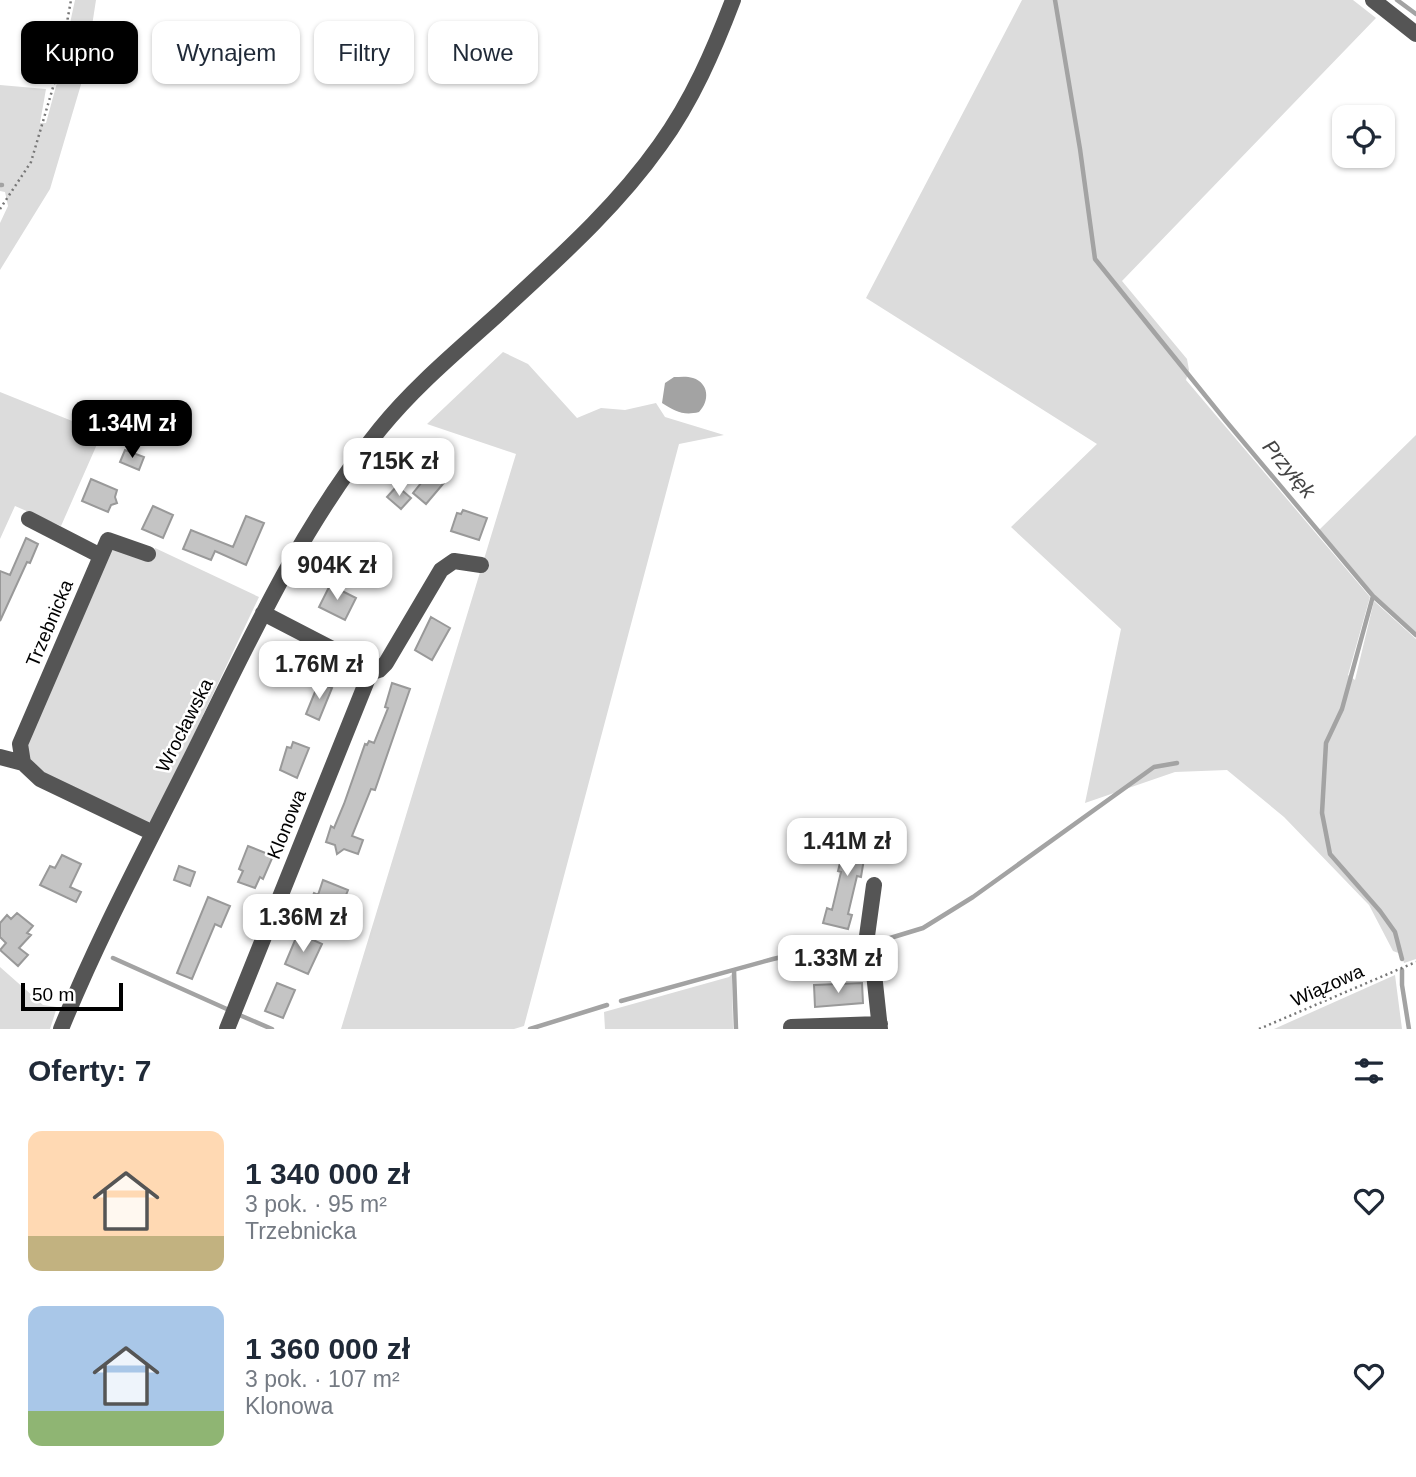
<!DOCTYPE html>
<html lang="pl">
<meta charset="utf-8">
<style>
body{margin:0;font-family:Arial,sans-serif;background:#f2f2f3;color:#1f2937;height:100vh;display:flex;flex-direction:column;font-size:26px;white-space:nowrap}
*{box-sizing:border-box;margin:0}
p{font-size:23px;color:#747a83}
.icon{flex:none;width:38px;height:38px;fill:none;stroke:currentColor;stroke-width:2;stroke-linecap:round;stroke-linejoin:round}
.map{position:relative;height:1029px;overflow:hidden}
.details{display:flex;flex-direction:column;background:#fff;flex:1}
.details>*{flex:none}
.guide{position:absolute;left:21px;top:21px;width:700px;height:63px;display:flex;gap:14px}
.fabs{position:absolute;left:1332px;top:105px;display:grid;gap:14px}
.fabs a{display:grid;place-items:center;width:63px;height:63px;border-radius:14px;background:#fff;box-shadow:0 2px 5px #0004;font-size:35px}
.scale{position:absolute;left:21px;bottom:18px;width:102px;box-sizing:border-box;padding-left:7px;border:4px solid #000;border-top:0;font-size:19px;line-height:24px;white-space:nowrap;color:#000;-webkit-text-stroke:5px #fff;paint-order:stroke}
.price{position:absolute;translate:-50% -60px;padding:0 16px;border-radius:14px;background:#fff;color:#222;font-size:23px;line-height:46px;filter:drop-shadow(0 2px 4px #0008)}
.price::after{content:'';position:absolute;left:50%;top:42px;width:21px;height:16px;margin-left:-10px;background:inherit;clip-path:polygon(0 0,100% 0,50% 100%)}
.price.selected{background:#000;color:#fff}
ul{padding:0;list-style:none}
li{display:flex;align-items:center;gap:21px;height:175px;padding:0 28px}
li span{display:grid;place-items:center;flex:none;width:196px;height:140px;border-radius:14px;color:#555}
li>.icon{margin-inline-start:auto}
span .icon{width:84px;height:84px;fill:#fffc;stroke-width:1}
li b{font-size:30px}
h2{display:flex;justify-content:space-between;align-items:center;height:84px;padding:0 28px;font-size:30px}
.chip{padding:0 24px;border-radius:14px;background:#fff;box-shadow:0 2px 5px #0004;font-size:24px;line-height:63px}
.chip.selected{background:#000;color:#fff}
.map>svg:first-child{display:block}
</style>
<div class="map">
<svg width="1416" height="1029" viewBox="0 0 1416 1029">
<rect width="100%" height="100%" fill="#fff"/>
<path fill="#dcdcdc" d="M 75,0 L 96,0 L 85,71 L 50,189 L 0,270 L 0,223 L 8,206 L 5,192 L 0,191 L 0,85 L 46,89 L 40,123 L 46,123 L 58,79 Z
M 1022,0 L 1353,0 L 1376,18 L 1122,281 L 1187,359 L 1189,370 L 1186,380 L 1370,597 L 1348,675 L 1355,680 L 1374,601 L 1416,639 L 1416,959 L 1404,963 L 1401,954 L 1393,951 L 1369,905 L 1284,817 L 1227,770 L 1175,772 L 1085,803 L 1121,629 L 1011,527 L 1097,444 L 866,298 Z
M 503,352 L 528,364 L 577,418 L 601,408 L 625,410 L 656,403 L 665,417 L 724,435 L 679,444 L 524,1026 L 514,1029 L 341,1029 L 516,454 L 427,424 Z
M 0,392 L 102,433 L 61,526 L 15,506 L 0,539 Z
M 1416,435 L 1416,633 L 1375,595 L 1319,530 Z
M 115,548 L 149,558 L 155,548 L 259,597 L 153,821 L 144,824 L 29,767 L 26,741 L 107,551 Z
M 0,967 L 43,1005 L 57,1007 L 50,1029 L 0,1029 Z
M 732,974 L 733,1029 L 605,1029 L 604,1012 L 729,977 Z
M 1395,975 L 1402,1029 L 1274,1029 Z"/>
<path fill="#a3a3a3" d="M 674,377 C 680,377 687,376 693,378 C 709,383 710,401 699,412 C 683,416 675,411 662,403 L 665,383 Z"/>
<g fill="none" stroke-linecap="round" stroke-linejoin="round">
<path stroke="#a3a3a3" stroke-width="4.5" d="M 1055,0 L 1080,149 L 1095,259 L 1225,420 L 1373,596 L 1416,635
M 1397,0 L 1416,14
M 0,185 L 2,185
M 1373,596 L 1342,709 L 1326,743 L 1322,813 L 1330,854 L 1380,911 L 1395,932 L 1402,959
M 877,942 L 923,928 L 973,897 L 1154,767 L 1177,763
M 113,958 L 229,1010
M 734,970 L 736,1029
M 1402,970 L 1402,985 L 1409,1029
M 621,1001 L 773,959 L 843,943 L 862,943
M 237,1014 L 272,1029
M 530,1029 L 607,1005"/>
</g>
<path fill="#c4c4c4" stroke="#999" stroke-width="2" d="M 125,450 L 144,457 L 139,470 L 120,462 Z
M 429,462 L 448,478 L 426,504 L 413,493 L 426,477 L 420,472 Z
M 91,479 L 117,490 L 115,497 L 117,503 L 111,505 L 108,512 L 82,501 Z
M 397,486 L 411,498 L 401,509 L 387,497 Z
M 153,506 L 173,515 L 163,538 L 142,529 Z
M 463,510 L 487,518 L 479,540 L 451,531 L 457,513 L 461,514 Z
M 246,516 L 264,523 L 246,565 L 215,551 L 211,560 L 183,549 L 191,530 L 233,547 Z
M 26,538 L 38,544 L 30,563 L 27,562 L 0,621 L 0,571 L 10,575 Z
M 330,585 L 356,598 L 345,620 L 319,607 Z
M 431,617 L 450,628 L 432,660 L 415,650 Z
M 319,682 L 332,688 L 319,720 L 306,714 Z
M 392,683 L 410,689 L 375,790 L 371,789 L 352,836 L 363,840 L 358,854 L 344,849 L 337,854 L 335,845 L 326,842 L 331,826 L 334,828 L 344,804 L 365,744 L 367,745 L 369,741 L 374,743 L 388,708 L 385,707 Z
M 293,742 L 309,748 L 297,778 L 280,770 L 287,747 L 291,748 Z
M 845,829 L 868,835 L 861,877 L 857,876 L 848,914 L 852,915 L 848,929 L 823,923 L 827,908 L 832,910 L 841,872 L 838,871 L 843,851 L 844,843 L 841,843 Z
M 248,846 L 273,856 L 263,879 L 260,877 L 255,888 L 238,882 L 243,871 L 239,869 Z
M 62,855 L 81,864 L 70,887 L 81,892 L 76,902 L 40,885 L 50,866 L 55,868 Z
M 179,866 L 195,872 L 190,886 L 174,880 Z
M 323,880 L 348,890 L 334,925 L 312,917 L 309,922 L 296,917 L 303,899 L 310,902 L 314,893 L 318,895 Z
M 208,897 L 230,906 L 221,927 L 215,924 L 192,979 L 177,973 Z
M 17,913 L 33,926 L 27,933 L 31,935 L 19,948 L 28,955 L 18,966 L 0,950 L 6,943 L 0,937 L 0,923 L 7,915 L 11,919 Z
M 298,933 L 322,944 L 308,974 L 285,964 Z
M 277,983 L 295,990 L 283,1018 L 265,1011 Z
M 862,983 L 863,1003 L 815,1007 L 814,985 Z"/>
<g fill="none" stroke-linecap="round" stroke-linejoin="round">
<path stroke="#777" stroke-width="2.5" stroke-dasharray="2 3.5" stroke-linecap="butt" d="M 0,209 L 31,162 L 59,67 L 71,0
M 1259,1029 L 1416,962"/>
<path stroke="#555" stroke-width="16" d="M 1373,0 L 1416,34
M 29,519 L 101,556
M 263,613 L 348,657 L 370,673
M 0,757 L 23,763 L 40,779 L 153,833
M 23,763 L 20,744 L 108,540 L 148,554
M 874,885 L 867,936 L 872,955 L 880,1029
M 791,1027 L 880,1024
M 61,1029 C 100,933 150,841 196,748 C 251,637 302,525 380,429 C 414,387 456,352 496,316 C 554,262 614,210 660,145 C 692,101 714,50 733,0
M 227,1029 L 370,673 L 379,670 L 386,663 L 441,570 L 454,561 L 481,565"/>
</g>
<g text-anchor="middle" stroke-width="5" stroke-linejoin="round" paint-order="stroke">
<g font-size="19" fill="#000" stroke="#fff">
<text transform="translate(49 623) rotate(-67)" y="7">Trzebnicka</text>
<text transform="translate(184 725) rotate(-63)" y="7">Wrocławska</text>
<text transform="translate(286 824) rotate(-68)" y="7">Klonowa</text>
<text transform="translate(1327 985) rotate(-24)" y="7">Wiązowa</text>
</g>
<g font-size="21" font-style="italic" fill="#444" stroke="#fff">
<text transform="translate(1289 469) rotate(50)" y="7">Przyłęk</text>
</g>
</g>
</svg>
<div class="fabs">
<a><svg class="icon" aria-label="locate" viewBox="0 0 24 24"><circle cx="12" cy="12" r="6"/><path d="M12 2v4M12 18v4M2 12h4M18 12h4"/></svg></a>
</div>
<div class="scale">50 m</div>
<b class="price selected" style="left:132px;top:460px">1.34M zł</b>
<b class="price" style="left:399px;top:498px">715K zł</b>
<b class="price" style="left:337px;top:602px">904K zł</b>
<b class="price" style="left:319px;top:701px">1.76M zł</b>
<b class="price" style="left:847px;top:878px">1.41M zł</b>
<b class="price" style="left:303px;top:954px">1.36M zł</b>
<b class="price" style="left:838px;top:995px">1.33M zł</b>
<div class="guide">
<a class="chip selected">Kupno</a>
<a class="chip">Wynajem</a>
<a class="chip">Filtry</a>
<a class="chip">Nowe</a>
</div>
</div>
<section class="details">
<h2>Oferty: 7<svg class="icon" aria-label="filters" viewBox="0 0 24 24"><path d="M4 7h16M4 17h16"/><circle cx="9" cy="7" r="2"/><circle cx="15" cy="17" r="2"/></svg></h2>
<ul>
<li><span style="background:linear-gradient(#ffd9b3 75%,#c2b280 0)"><svg class="icon" aria-label="home" viewBox="0 0 24 24"><path d="M3 11l9-7 9 7M6 9v11h12V9"/></svg></span><div><b>1 340 000 zł</b><p>3 pok. · 95 m²</p><p>Trzebnicka</p></div><svg class="icon" aria-label="heart" viewBox="0 0 24 24"><path d="M12 20l-8-8c-3-5 5-10 8-4 3-6 11-1 8 4z"/></svg></li>
<li><span style="background:linear-gradient(#a9c7e8 75%,#8fb573 0)"><svg class="icon" aria-label="home" viewBox="0 0 24 24"><path d="M3 11l9-7 9 7M6 9v11h12V9"/></svg></span><div><b>1 360 000 zł</b><p>3 pok. · 107 m²</p><p>Klonowa</p></div><svg class="icon" aria-label="heart" viewBox="0 0 24 24"><path d="M12 20l-8-8c-3-5 5-10 8-4 3-6 11-1 8 4z"/></svg></li>
</ul>
</section>
